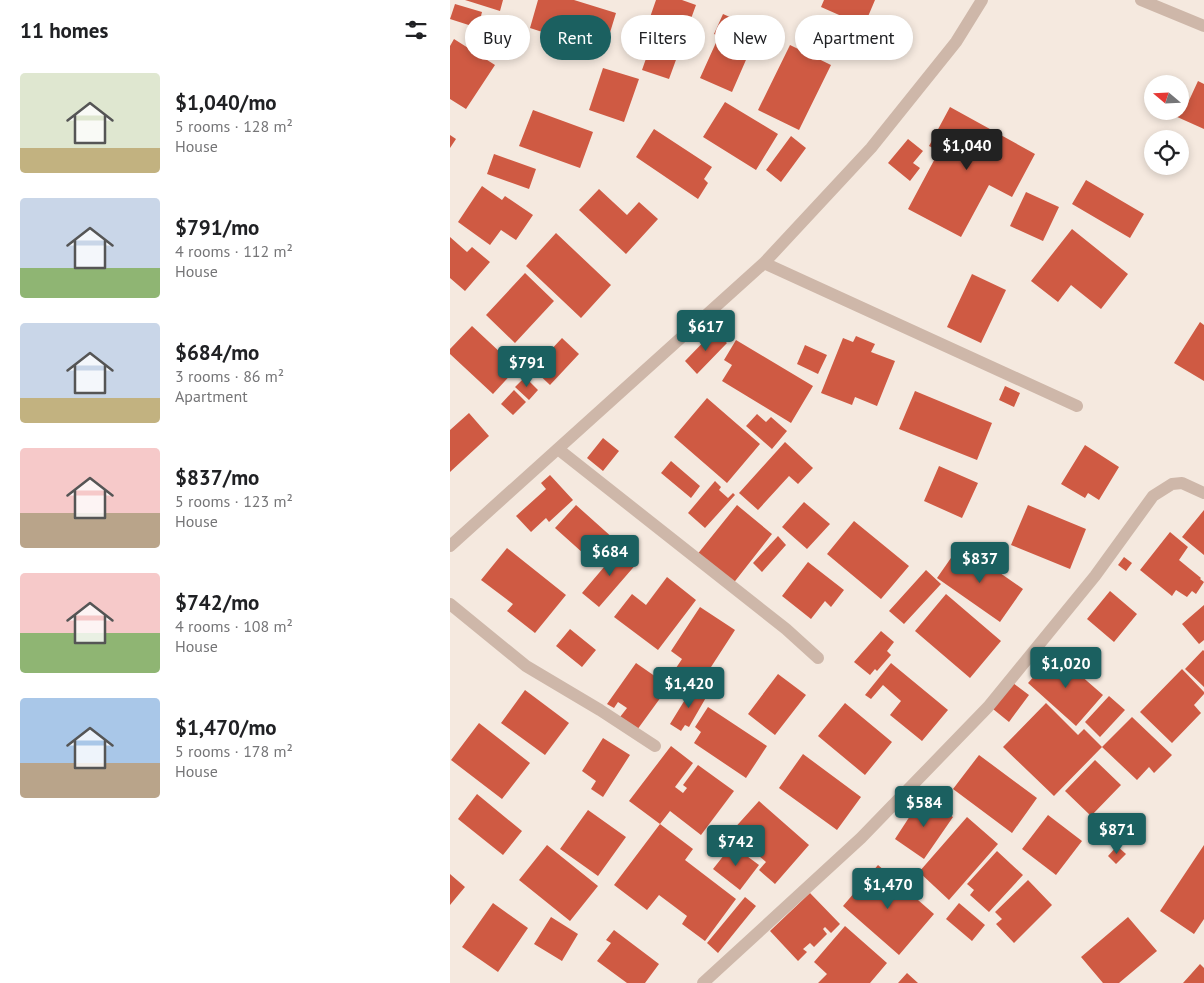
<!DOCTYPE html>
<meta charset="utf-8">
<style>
body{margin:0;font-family:"PT Sans",sans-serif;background:#f6f6f6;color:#202124;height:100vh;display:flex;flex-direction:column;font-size:19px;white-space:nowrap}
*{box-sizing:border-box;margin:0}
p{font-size:16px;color:#757577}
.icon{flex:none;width:28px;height:28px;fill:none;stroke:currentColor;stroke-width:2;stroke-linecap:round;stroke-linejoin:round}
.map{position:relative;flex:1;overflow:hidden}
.panel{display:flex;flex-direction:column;background:#fff;width:450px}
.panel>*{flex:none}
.hud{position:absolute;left:15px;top:15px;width:475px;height:45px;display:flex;gap:10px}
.needle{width:32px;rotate:289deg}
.fabs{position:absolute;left:694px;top:75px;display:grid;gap:10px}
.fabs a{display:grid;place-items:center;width:45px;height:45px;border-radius:50%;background:#fff;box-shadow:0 2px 8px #0003;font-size:25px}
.price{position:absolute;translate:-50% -42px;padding:0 11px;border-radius:5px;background:#1b6060;color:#fff;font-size:16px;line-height:32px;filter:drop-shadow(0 1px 2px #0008)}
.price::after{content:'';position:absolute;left:50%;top:30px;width:15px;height:11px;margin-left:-8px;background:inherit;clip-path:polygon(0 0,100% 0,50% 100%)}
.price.selected{background:#222;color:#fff}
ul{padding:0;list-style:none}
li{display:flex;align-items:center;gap:15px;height:125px;padding:0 20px}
li span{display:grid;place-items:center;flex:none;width:140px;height:100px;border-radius:5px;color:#555}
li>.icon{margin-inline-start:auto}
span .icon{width:60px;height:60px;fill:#fffc;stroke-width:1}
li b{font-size:21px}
h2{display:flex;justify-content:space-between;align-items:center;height:60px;padding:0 20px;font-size:21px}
.tag{padding:0 18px;border-radius:22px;background:#fff;box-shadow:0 2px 8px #0003;font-size:18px;line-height:45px}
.tag.selected{background:#1b6060;color:#fff}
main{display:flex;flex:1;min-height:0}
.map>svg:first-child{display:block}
</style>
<main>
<section class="panel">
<h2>11 homes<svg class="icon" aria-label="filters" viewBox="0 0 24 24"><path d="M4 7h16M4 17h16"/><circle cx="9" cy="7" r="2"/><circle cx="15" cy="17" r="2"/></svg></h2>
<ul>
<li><span style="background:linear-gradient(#dfe7d0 75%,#c2b280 0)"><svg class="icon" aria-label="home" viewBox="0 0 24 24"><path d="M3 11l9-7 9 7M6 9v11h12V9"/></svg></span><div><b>$1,040/mo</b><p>5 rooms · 128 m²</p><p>House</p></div></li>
<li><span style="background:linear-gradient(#c9d6e8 70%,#8fb573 0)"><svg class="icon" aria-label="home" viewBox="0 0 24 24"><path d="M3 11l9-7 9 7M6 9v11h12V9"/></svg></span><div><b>$791/mo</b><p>4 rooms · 112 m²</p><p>House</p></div></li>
<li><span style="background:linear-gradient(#c9d6e8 75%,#c2b280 0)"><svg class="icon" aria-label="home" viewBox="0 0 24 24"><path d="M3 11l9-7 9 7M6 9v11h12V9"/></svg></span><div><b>$684/mo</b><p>3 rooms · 86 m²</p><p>Apartment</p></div></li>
<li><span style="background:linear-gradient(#f6c9c9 65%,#b9a48a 0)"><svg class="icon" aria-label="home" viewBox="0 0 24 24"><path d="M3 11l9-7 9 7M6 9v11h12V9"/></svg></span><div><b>$837/mo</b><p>5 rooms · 123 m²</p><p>House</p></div></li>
<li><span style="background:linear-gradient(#f6c9c9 60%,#8fb573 0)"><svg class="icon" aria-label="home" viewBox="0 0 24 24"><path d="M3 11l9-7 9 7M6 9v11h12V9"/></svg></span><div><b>$742/mo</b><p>4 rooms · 108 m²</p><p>House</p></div></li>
<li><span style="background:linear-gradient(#a9c7e8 65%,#b9a48a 0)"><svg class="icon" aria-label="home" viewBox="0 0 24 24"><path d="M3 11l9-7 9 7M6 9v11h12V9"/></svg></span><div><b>$1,470/mo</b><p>5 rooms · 178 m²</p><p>House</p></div></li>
</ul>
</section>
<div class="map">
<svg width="754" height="983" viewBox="0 0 754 983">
<rect width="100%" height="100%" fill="#f5e9df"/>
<path fill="#cf5a43" d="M 15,0 L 53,0 L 50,11 Z
M 88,0 L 124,0 L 166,13 L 154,52 L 80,28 Z
M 206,0 L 232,0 L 246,5 L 219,79 L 192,70 L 199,50 L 190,46 Z
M 374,0 L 425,0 L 414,26 L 371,7 Z
M 5,4 L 32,12 L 28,28 L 0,19 Z
M 273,14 L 309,30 L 282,92 L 250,78 L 269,36 L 264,34 Z
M 4,39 L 45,65 L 16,109 L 0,99 L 0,46 Z
M 340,45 L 381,65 L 349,130 L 308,110 Z
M 153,68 L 189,79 L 174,122 L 139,110 Z
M 748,81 L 754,84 L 754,129 L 725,116 L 727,111 L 730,111 L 730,104 L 736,107 Z
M 275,102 L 328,134 L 306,170 L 253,137 Z
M 500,107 L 585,154 L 562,197 L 539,185 L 511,237 L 458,209 L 489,151 L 479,146 Z
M 83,110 L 143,132 L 130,168 L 69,146 Z
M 204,129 L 262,167 L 254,179 L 258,183 L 248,199 L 186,157 Z
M 0,135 L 6,139 L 0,148 Z
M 341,136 L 356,148 L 331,182 L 316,170 Z
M 458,139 L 473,151 L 463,163 L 470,168 L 460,181 L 438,163 Z
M 44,154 L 86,169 L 79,189 L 37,174 Z
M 636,180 L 694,214 L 680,238 L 622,204 Z
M 32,186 L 52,200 L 55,196 L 83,215 L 66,240 L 51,230 L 40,245 L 8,222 Z
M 149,189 L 177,215 L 189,202 L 208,219 L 176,254 L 129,210 Z
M 576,192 L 609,207 L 593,241 L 560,226 Z
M 622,229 L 678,274 L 651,309 L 621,285 L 608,302 L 581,281 Z
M 106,233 L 161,285 L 131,318 L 76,266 Z
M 0,237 L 17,252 L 22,247 L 40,262 L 15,291 L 0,278 Z
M 75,273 L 104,301 L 65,343 L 36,315 Z
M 522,274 L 556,290 L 531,343 L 497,327 Z
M 750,322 L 754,325 L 754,381 L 724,363 Z
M 22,326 L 67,368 L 43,394 L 0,354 L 0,349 Z
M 264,331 L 277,343 L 247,374 L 235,361 Z
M 406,336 L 425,344 L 421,352 L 445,361 L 427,406 L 405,397 L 402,405 L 371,393 L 393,338 L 403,342 Z
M 112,338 L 129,354 L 100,385 L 83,369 Z
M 286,340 L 363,386 L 341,423 L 272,381 L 282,365 L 274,360 Z
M 355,345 L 377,355 L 368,374 L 347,364 Z
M 75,377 L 88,390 L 79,400 L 65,387 Z
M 555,386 L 570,393 L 564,407 L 549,400 Z
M 64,390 L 76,402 L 63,415 L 51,404 Z
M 465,391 L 542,423 L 527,460 L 449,429 Z
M 257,398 L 310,444 L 277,483 L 224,437 Z
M 19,413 L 39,436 L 0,472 L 0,430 Z
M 307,414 L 316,422 L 321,417 L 337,431 L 322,449 L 296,426 Z
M 153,438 L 169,451 L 153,471 L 137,458 Z
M 335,442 L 363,468 L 348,484 L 339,476 L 308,510 L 289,493 Z
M 635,445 L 669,467 L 649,500 L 638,493 L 635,498 L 611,484 Z
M 221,461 L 250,486 L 241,498 L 211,473 Z
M 489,466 L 528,483 L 512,518 L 474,501 Z
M 100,475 L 123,500 L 99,522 L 96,518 L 81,532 L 66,516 L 96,489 L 91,483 Z
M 265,481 L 271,487 L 269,490 L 278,498 L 283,493 L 285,495 L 255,528 L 238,513 Z
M 354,502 L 380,524 L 357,549 L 332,527 Z
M 126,505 L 164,539 L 143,562 L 105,528 Z
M 287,505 L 322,534 L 282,585 L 246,556 Z
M 578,505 L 636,529 L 620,569 L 561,545 Z
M 754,510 L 754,555 L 732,537 Z
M 404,521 L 459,566 L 431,599 L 377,554 Z
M 720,532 L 738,547 L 729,560 L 751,578 L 750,579 L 754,582 L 746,594 L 742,591 L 737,597 L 726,590 L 722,596 L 690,570 Z
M 328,536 L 336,545 L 312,572 L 303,563 Z
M 510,545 L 573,589 L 550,622 L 487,578 Z
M 171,547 L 188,562 L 149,607 L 132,593 Z
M 57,548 L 116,595 L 85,633 L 57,611 L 63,604 L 31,580 Z
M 674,557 L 682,563 L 676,571 L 668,565 Z
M 358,562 L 394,590 L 381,607 L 375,601 L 361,619 L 332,596 Z
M 476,570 L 491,584 L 454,624 L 439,611 Z
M 217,577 L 246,600 L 208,650 L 164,617 L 182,594 L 196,605 Z
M 660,591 L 687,614 L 664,642 L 637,619 Z
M 496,594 L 551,641 L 520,678 L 465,631 Z
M 754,605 L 754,640 L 749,644 L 732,624 Z
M 250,607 L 285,630 L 250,684 L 226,668 L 232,659 L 221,651 Z
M 120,629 L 146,650 L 132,667 L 106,646 Z
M 431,631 L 444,642 L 437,651 L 441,655 L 427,671 L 425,669 L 420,675 L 404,662 Z
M 753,650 L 754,651 L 754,687 L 735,669 Z
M 605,653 L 653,695 L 626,726 L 578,683 Z
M 186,663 L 219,686 L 187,730 L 170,717 L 177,708 L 168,702 L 164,708 L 157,704 Z
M 441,663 L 498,710 L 472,741 L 440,715 L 451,701 L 433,685 L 421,699 L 415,695 Z
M 732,669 L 754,692 L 754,694 L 744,705 L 751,713 L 722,743 L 690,712 Z
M 328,674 L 356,695 L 325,735 L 298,714 Z
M 563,683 L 579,695 L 559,722 L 543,709 Z
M 244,685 L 258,694 L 239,727 L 235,725 L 231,731 L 220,724 Z
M 75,690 L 119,723 L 95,755 L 51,723 Z
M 659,696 L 675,710 L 650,737 L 635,722 Z
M 395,703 L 442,742 L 415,775 L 368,736 Z
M 596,703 L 628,735 L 634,729 L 652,747 L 604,796 L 553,747 Z
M 258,707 L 317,746 L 296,778 L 244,743 L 251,732 L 245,727 Z
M 682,717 L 722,755 L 704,773 L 699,767 L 687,780 L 652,747 Z
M 29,723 L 80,763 L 52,799 L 1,760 Z
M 153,738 L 180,755 L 153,797 L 141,789 L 146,781 L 132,771 Z
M 221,746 L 243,763 L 225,787 L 233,793 L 237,788 L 233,785 L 248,765 L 284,791 L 251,835 L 220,811 L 210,824 L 179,801 Z
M 353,754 L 411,797 L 387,830 L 329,788 Z
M 529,755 L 587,798 L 562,833 L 503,789 Z
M 645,760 L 671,785 L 641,816 L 615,791 Z
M 27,794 L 72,831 L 53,855 L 8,819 Z
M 473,796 L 503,817 L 474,859 L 445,839 Z
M 309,801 L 359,845 L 325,884 L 309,870 L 316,862 L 281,832 Z
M 138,810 L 176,837 L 148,876 L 110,849 Z
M 598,815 L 632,841 L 606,875 L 572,849 Z
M 517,817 L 548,844 L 499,900 L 469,872 Z
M 210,824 L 243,849 L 235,860 L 286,899 L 255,941 L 232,924 L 237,916 L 209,895 L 197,910 L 164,885 Z
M 97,845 L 148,886 L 120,921 L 69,880 Z
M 282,845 L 309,865 L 290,890 L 263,869 Z
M 754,845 L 754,919 L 744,934 L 710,911 Z
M 667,846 L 676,854 L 666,864 L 658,856 Z
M 547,851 L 573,875 L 539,912 L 520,895 L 524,890 L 517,884 Z
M 428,865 L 484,914 L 449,955 L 393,906 Z
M 0,874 L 15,887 L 0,905 Z
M 578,880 L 602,905 L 564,943 L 546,924 L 552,919 L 545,912 Z
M 360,893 L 390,924 L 381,933 L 375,927 L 373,929 L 377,934 L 364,947 L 360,943 L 353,949 L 357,952 L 348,961 L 320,931 Z
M 295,897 L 306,906 L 268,953 L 257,943 Z
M 43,903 L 78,928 L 48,972 L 12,947 Z
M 509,903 L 535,925 L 522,941 L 496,919 Z
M 101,917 L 128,934 L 112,961 L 84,944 Z
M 678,917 L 707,951 L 669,983 L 653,983 L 631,957 Z
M 395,926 L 437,963 L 420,983 L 368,983 L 377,974 L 364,962 Z
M 164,930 L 209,964 L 195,983 L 177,983 L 147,961 L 161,943 L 156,940 Z
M 750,964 L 754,968 L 754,983 L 733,983 Z
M 457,973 L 468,983 L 448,983 Z"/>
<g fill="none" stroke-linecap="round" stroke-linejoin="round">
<path stroke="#ceb7a9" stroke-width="12" d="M 691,0 L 754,26
M 314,263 L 627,406
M 108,449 L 336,629 L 368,658
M 0,546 L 314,263 L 421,148 L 506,42 L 532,0
M 0,604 L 76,666 L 150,710 L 205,746
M 253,983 L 411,838 L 538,707 L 645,576 L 703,496 L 722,484 L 732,483 L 754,493"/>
</g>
</svg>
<div class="fabs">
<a><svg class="needle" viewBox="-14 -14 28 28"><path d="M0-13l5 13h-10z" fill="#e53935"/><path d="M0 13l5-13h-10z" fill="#757577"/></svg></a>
<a><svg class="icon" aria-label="locate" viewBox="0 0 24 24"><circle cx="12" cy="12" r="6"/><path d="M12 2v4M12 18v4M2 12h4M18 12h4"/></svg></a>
</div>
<b class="price selected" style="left:517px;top:171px">$1,040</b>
<b class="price" style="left:256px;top:352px">$617</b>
<b class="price" style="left:77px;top:388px">$791</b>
<b class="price" style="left:160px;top:577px">$684</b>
<b class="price" style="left:530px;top:584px">$837</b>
<b class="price" style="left:616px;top:689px">$1,020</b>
<b class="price" style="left:239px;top:709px">$1,420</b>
<b class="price" style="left:474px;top:828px">$584</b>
<b class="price" style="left:667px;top:855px">$871</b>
<b class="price" style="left:286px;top:867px">$742</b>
<b class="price" style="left:438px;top:910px">$1,470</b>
<div class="hud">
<a class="tag">Buy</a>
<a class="tag selected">Rent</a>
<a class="tag">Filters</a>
<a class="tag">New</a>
<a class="tag">Apartment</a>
</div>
</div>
</main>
